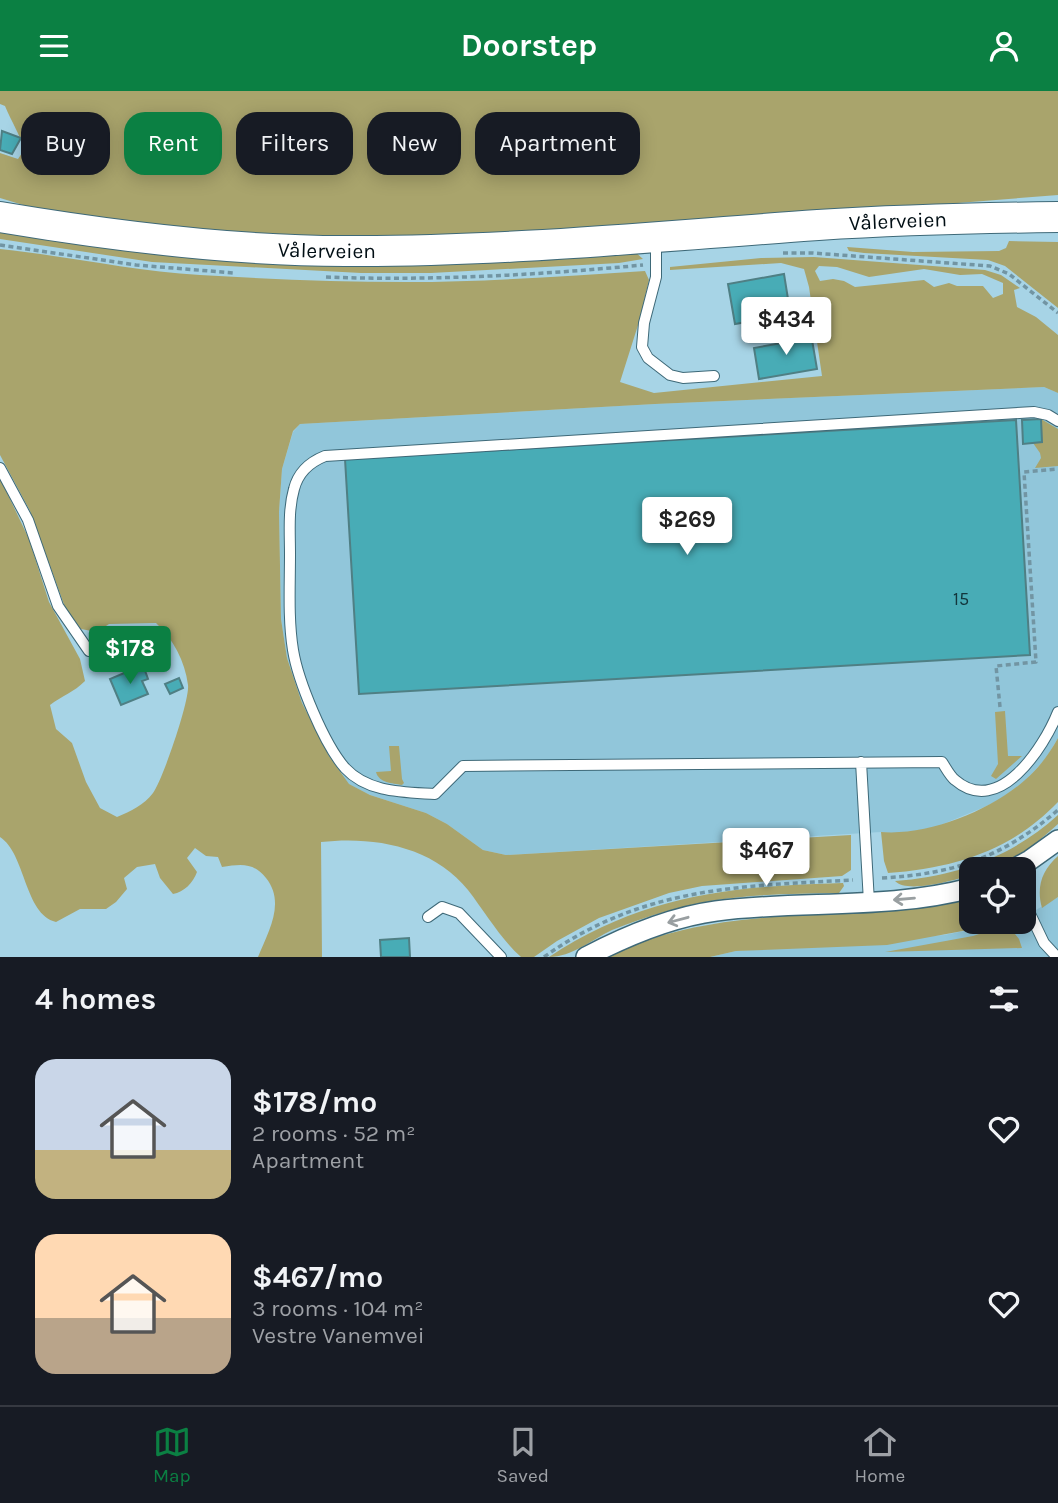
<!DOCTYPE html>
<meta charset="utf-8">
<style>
body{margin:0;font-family:Karla,sans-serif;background:#242831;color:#f1f3f6;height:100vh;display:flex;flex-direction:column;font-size:26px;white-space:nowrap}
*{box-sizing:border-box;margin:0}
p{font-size:23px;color:#9ea1a6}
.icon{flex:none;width:38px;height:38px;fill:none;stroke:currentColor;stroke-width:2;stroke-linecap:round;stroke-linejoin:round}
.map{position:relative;height:866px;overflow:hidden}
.details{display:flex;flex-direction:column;background:#171b24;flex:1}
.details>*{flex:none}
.guide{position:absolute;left:21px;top:21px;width:700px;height:63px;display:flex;gap:14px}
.controls{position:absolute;left:959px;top:766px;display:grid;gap:14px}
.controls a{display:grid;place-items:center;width:77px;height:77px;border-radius:14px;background:#171b24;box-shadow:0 4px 18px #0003;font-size:35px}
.price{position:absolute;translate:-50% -60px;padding:0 16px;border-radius:7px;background:#fff;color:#222;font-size:23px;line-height:46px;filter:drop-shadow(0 2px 4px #0008)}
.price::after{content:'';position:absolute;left:50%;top:42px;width:21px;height:16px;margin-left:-10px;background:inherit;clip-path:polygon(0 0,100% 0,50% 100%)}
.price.current{background:#0b8043;color:#fff}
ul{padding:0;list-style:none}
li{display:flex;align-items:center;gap:21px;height:175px;padding:0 35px}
li span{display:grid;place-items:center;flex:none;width:196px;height:140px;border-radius:21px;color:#555}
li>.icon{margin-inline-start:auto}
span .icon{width:84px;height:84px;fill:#fffc;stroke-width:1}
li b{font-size:30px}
h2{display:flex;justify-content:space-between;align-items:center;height:84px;padding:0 35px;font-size:30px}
.chip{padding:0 24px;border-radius:21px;background:#171b24;box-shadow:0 4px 18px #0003;font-size:24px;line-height:63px}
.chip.current{background:#0b8043;color:#fff}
header{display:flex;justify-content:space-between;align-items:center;height:91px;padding:0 35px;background:#0b8043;color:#fff;font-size:32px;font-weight:700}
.tab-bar{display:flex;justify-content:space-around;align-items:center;height:98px;border-top:2px solid #363941;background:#171b24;font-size:19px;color:#9ea1a6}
.tab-bar a{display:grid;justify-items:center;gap:4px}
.tab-bar .current{color:#0b8043}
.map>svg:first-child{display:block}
</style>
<header><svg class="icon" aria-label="menu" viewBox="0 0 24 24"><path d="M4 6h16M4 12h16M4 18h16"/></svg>Doorstep<svg class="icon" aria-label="person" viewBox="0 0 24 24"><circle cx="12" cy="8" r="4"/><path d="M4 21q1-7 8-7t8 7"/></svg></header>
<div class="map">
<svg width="1058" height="866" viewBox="0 0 1058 866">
<rect width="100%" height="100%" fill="#a7d4e6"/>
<path fill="#91c6da" d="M 1044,296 L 1058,302 L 1058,647 L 1046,667 L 1026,689 L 999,709 L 982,717 L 936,736 L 898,743 L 881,741 L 506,764 L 483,759 L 447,733 L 426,722 L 370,704 L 348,693 L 329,665 L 302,612 L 287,567 L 281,528 L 279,421 L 282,378 L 293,341 L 300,333 L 655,313 Z
M 1058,806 L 1058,866 L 710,866 L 736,860 L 944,844 L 1011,831 L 1024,831 L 1024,826 Z"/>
<path fill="#a9a46c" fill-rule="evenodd" d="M 0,0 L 1058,0 L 1058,104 L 731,130 L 450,149 L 255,145 L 43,120 L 0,107 L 0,62 L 18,68 L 24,59 C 20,43 11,30 5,15 L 0,13 Z
M 0,139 L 633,159 L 643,168 L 619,172 L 431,182 L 361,182 L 152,171 L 0,148 Z
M 1009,150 L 1058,151 L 1058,217 L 1005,175 L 988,169 L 864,162 L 849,160 L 847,156 L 913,161 L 999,160 L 1006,157 Z
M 0,158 C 67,165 133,180 200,184 C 268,188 337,191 406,191 C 486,191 565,185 645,180 L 649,189 L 639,231 L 620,291 L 654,302 L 822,285 L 809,196 L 804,178 L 781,172 L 670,179 L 670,176 L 761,167 L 814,166 L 985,179 L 1001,184 L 1020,197 L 1014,199 L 1017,216 L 1036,226 L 1058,244 L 1058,302 L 1044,296 L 655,313 L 300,333 L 293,340 L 282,378 L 279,421 L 281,528 L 287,567 L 302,612 L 329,665 L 349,693 L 370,704 L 426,722 L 447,733 L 483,759 L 506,764 L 851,744 L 851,779 L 842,785 L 702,795 L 669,802 L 599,827 L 557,850 L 534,866 L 521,866 C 500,847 485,821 468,799 C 433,755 373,745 321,751 L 322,866 L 258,866 C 268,841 286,812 266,787 C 253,771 241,773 222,776 L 218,766 L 206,765 L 195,757 L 187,767 L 197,781 C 193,792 184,801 173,803 L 160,787 L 155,773 L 137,776 L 124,787 L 127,798 L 116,811 L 106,818 L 80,818 L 56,831 C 24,823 26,763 0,746 L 0,387 L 29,448 L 49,511 L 80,568 L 85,590 C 74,601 62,605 50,614 L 56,638 L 72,652 L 86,691 L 100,717 L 117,726 C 131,720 144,714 153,702 C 163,688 190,609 188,594 C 185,570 173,548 156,532 L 109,533 L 97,541 L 81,538 L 66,519 L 30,420 L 0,364 ZM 819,175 L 837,176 L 869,186 L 924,178 L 960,184 L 982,183 L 1003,192 L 1003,203 L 993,207 L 983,195 L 957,195 L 949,192 L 934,196 L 924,189 L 855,196 L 844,190 L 833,188 L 820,190 L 815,180 Z
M 1041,328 L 1058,338 L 1058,375 L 1035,377 L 1041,367 L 1040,362 L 1033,352 L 1042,351 Z
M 1005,620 L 1008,665 L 1022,665 L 996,688 L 991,685 L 998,673 L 995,621 Z
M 1058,647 L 1058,711 C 1011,760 954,777 888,782 L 884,770 L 881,741 C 928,745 990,720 1025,689 C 1039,677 1049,663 1058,647 Z
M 389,655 L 399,655 L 402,688 L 404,692 L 402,694 C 392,692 379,692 376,681 L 391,680 Z
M 1058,724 L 1058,733 C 1041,748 1011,775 988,779 C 983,780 976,779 971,779 L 971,784 C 955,789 907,803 895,790 C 957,785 1012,766 1058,724 Z
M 1058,765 L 1058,806 L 1042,817 C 1036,796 1042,779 1058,765 Z
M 843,792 L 844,795 L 839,802 C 782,803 723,803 668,820 C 649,825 630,832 612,839 C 591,849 572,866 549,866 C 643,804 732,795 843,792 Z
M 971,806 L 971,831 L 1011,831 L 887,854 L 736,860 L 710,866 L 606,866 C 686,827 767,826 854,821 C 894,819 933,817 971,806 Z
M 1000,836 L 1011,838 L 1019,848 L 1022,857 L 885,861 L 973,845 Z"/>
<path fill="#48acb6" stroke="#4f7f84" stroke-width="2" d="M 2,40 L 21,47 L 12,63 L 0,59 Z
M 784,183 L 792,233 L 774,236 L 769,211 L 755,213 L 758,229 L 735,233 L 728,193 Z
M 811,243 L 817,278 L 759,288 L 754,257 L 787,251 L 786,247 Z
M 1041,328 L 1042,351 L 1023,353 L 1022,329 Z
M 1016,329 L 1030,564 L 359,603 L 345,368 Z
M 110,540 L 133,543 L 130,561 L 107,558 Z
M 136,577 L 138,580 L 144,577 L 148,588 L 142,590 L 148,603 L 121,614 L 110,588 Z
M 179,587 L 183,597 L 170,603 L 165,593 Z
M 409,847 L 410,866 L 381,866 L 380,849 Z"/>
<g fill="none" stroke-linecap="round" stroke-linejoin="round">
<g stroke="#3e6978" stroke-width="12">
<path id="service" d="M 656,150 L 656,186 L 644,232 L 642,256 L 648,267 L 670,284 L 683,287 L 714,285
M 1058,330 L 1048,324 L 1034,321 L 325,365 C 310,371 298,382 294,398 C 288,419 290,442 290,463 C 290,495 288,528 293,559 C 298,590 324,653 345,677 C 368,702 404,701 435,703 L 463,675 L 942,671 C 946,677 950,685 955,689 C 999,727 1044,656 1058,621
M 0,377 L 28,429 L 58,515 L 89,560
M 861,671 L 869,811
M 1024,810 L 1044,852 L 1057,866
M 428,826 L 442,816 L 459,822 L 501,866"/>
</g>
<g stroke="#3e6978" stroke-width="22">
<path id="minor" d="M 1012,779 L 1030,769 L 1058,749
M 586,866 C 626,845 671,826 716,820 C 801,809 888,819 971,797"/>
</g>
<g stroke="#3e6978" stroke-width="32">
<g id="primary">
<path id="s1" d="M 0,126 C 113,145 230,160 345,160 C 503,161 660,145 818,134 C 898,129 978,127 1058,126"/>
</g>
</g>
<path stroke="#7295a3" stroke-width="3.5" stroke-dasharray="5 3.5" stroke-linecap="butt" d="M 0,154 L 136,174 L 234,182
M 783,162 L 813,162 L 990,175 L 1009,183 L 1058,222
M 326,186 C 431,190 538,184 643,174
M 1000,616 L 996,575 L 1036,571 L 1024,381 L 1058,378
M 882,787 C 954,783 1003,766 1058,719
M 544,866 C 642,796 739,795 853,789"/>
<use href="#service" stroke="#fff" stroke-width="10"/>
<use href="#minor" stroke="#fff" stroke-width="19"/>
<use href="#primary" stroke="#fff" stroke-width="30"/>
</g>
<defs><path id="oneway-shaft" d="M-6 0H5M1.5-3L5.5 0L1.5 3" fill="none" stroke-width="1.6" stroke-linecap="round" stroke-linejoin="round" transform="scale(1.75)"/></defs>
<g stroke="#999fa1">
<use href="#oneway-shaft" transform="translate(904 808) rotate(175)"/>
<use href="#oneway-shaft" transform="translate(678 829) rotate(165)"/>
</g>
<g text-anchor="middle" stroke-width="5" stroke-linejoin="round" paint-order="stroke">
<g font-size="18" fill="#13363c">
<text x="961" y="514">15</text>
</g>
<g font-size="21" fill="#010e14" stroke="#b4e1f3">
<text dy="7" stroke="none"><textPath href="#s1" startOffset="901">Vålerveien</textPath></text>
<text dy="7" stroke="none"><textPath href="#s1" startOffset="329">Vålerveien</textPath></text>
</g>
</g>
</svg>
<div class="controls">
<a><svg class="icon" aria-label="locate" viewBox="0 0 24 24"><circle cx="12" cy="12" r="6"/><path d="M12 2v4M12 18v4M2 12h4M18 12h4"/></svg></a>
</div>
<b class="price" style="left:786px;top:266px">$434</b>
<b class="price" style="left:687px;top:466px">$269</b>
<b class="price current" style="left:130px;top:595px">$178</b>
<b class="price" style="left:766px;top:797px">$467</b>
<div class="guide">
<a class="chip">Buy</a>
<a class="chip current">Rent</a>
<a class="chip">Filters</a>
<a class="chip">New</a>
<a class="chip">Apartment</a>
</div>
</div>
<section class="details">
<h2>4 homes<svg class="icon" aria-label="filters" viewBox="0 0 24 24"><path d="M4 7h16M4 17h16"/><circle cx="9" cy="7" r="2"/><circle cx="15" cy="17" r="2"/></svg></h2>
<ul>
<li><span style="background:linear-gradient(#c9d6e8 65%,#c2b280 0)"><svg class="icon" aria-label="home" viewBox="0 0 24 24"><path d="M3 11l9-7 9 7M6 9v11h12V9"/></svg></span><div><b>$178/mo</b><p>2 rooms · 52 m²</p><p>Apartment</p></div><svg class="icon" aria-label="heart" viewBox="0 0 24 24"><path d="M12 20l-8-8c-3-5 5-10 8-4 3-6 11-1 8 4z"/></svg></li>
<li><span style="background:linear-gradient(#ffd9b3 60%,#b9a48a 0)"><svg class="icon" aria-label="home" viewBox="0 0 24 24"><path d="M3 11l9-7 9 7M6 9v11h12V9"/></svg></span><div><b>$467/mo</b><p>3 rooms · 104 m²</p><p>Vestre Vanemvei</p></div><svg class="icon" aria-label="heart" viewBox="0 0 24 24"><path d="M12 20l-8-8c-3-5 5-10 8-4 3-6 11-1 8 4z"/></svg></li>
</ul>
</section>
<nav class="tab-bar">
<a class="current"><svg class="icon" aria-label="map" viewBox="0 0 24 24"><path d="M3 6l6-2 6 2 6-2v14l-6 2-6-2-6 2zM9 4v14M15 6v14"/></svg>Map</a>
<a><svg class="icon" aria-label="saved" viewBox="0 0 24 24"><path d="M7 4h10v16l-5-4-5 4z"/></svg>Saved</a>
<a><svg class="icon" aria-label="home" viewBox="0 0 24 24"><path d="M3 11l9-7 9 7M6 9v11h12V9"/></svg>Home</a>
</nav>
